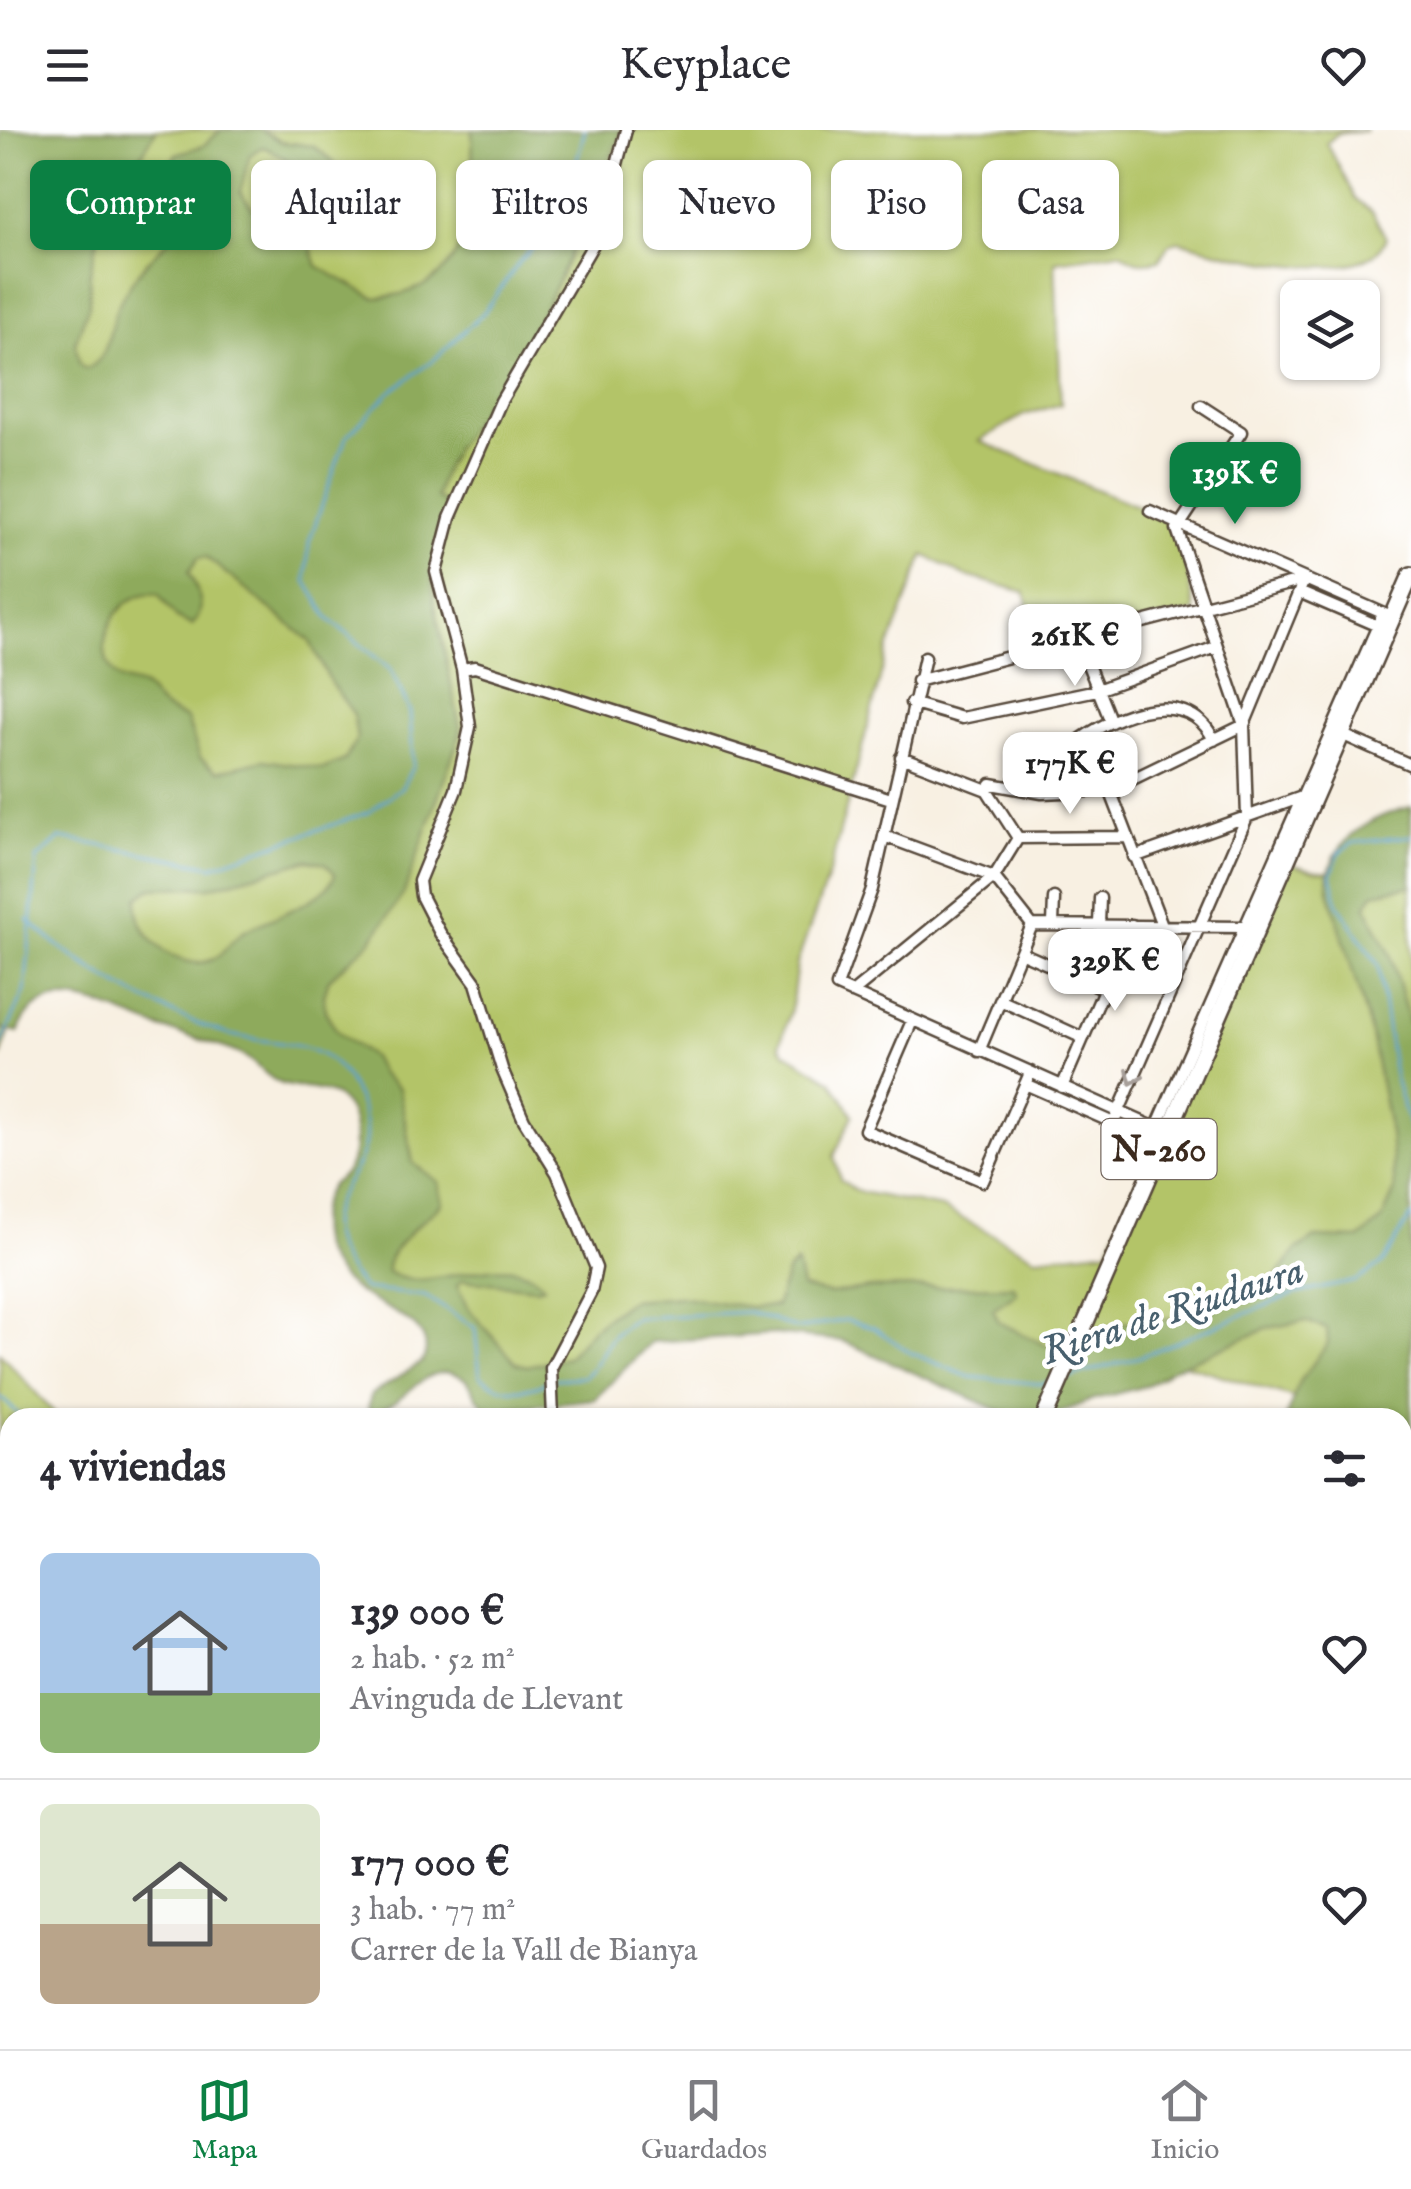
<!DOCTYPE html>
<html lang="es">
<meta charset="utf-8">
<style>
body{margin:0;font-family:"IM FELL English",serif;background:#f7f7f7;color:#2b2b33;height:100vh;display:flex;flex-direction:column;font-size:38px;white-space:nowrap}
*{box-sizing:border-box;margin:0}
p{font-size:32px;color:#7c7c81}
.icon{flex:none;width:55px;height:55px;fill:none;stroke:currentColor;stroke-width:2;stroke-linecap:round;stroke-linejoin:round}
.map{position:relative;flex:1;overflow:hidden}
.panel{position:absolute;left:0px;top:1278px;width:1412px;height:642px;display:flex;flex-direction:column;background:#fff;border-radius:30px 30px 0 0;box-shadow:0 2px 8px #0004}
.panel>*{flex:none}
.guide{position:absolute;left:30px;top:30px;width:1352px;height:90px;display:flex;gap:20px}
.tools{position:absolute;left:1280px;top:150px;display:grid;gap:20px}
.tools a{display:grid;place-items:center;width:100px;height:100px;border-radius:15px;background:#fff;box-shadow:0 2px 8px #0004;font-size:50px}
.price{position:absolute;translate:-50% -85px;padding:0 22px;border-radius:20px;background:#fff;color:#222;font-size:32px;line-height:65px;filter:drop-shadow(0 2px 5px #0008)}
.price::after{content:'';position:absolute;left:50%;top:60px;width:30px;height:22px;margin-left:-15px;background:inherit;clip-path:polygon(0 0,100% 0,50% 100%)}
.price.current{background:#0b8043;color:#fff}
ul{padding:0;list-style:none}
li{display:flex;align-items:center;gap:30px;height:250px;padding:0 40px}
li+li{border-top:2px solid #e1e1e2}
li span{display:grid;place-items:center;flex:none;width:280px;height:200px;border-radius:15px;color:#555}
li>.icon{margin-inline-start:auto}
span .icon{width:120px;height:120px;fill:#fffc;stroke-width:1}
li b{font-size:42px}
h2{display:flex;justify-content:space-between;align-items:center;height:120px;padding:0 40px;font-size:42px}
.chip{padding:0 35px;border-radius:15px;background:#fff;box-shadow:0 2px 8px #0004;font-size:35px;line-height:90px}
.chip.current{background:#0b8043;color:#fff}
header{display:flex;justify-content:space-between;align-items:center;height:130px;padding:0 40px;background:#fff;font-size:45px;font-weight:600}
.menu{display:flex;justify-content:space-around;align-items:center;height:140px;border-top:2px solid #e1e1e2;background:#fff;font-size:28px;color:#7c7c81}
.menu a{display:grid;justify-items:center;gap:5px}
.menu .current{color:#0b8043}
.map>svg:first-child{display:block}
</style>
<header><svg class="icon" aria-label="menu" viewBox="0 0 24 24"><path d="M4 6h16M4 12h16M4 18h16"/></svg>Keyplace<svg class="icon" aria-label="heart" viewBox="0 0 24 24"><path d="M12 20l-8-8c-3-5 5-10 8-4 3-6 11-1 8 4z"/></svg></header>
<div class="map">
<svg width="1411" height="1919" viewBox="0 0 1411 1919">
<rect width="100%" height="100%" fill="#fff"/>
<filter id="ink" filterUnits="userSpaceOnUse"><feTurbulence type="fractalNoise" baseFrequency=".01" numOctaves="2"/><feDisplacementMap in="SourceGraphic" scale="20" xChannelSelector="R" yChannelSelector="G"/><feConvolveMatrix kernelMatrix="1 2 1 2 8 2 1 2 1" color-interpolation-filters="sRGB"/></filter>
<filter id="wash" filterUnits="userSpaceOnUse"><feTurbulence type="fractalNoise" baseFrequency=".0048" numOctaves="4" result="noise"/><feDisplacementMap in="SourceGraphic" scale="40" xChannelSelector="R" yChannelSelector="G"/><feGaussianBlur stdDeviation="2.25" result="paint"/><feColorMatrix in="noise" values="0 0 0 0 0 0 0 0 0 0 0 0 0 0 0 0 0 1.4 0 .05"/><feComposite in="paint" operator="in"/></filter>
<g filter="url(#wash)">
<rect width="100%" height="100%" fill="#f8f0e2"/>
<path fill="#b3c467" stroke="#777742" stroke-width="2.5" d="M 0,0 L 1367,0 L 1337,4 L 1327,13 L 1355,68 L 1373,83 L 1386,108 C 1366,164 1221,123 1178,111 L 1169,114 L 1159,130 C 1142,134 1134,133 1121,122 L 1055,131 L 1061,274 L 1024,285 L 979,311 L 1178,393 L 1195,482 L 1038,513 L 1025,462 L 963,445 L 924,425 L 887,522 L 829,744 L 797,833 L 791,880 L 780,914 L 785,922 L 832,951 L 853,985 L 834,1026 L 840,1049 L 856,1061 L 942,1078 L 1036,1127 L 1112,1119 L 1109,1116 L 1241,811 L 1289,733 C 1346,756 1364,729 1411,700 L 1411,1301 L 1402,1288 L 1345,1284 L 1165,1228 L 909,1221 L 699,1184 L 551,1259 L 384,1162 L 375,983 L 64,823 L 10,900 L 0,929 Z
M 0,1223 L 58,1287 L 10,1288 L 10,1313 L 0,1302 Z
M 10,1487 L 10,1562 L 0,1574 L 0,1497 Z"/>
<path fill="#8eaa5c" stroke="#646a3d" stroke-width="2.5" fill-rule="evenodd" d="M 0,0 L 156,0 L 101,95 L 90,143 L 89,175 L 75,213 L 80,235 L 86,239 C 111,229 108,199 117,178 C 131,146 156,122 181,98 L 158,81 L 165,44 L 176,24 L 203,16 L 221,0 L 261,0 L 282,12 L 313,16 L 332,30 L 355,70 L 353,79 L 345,84 C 309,72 305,30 262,17 L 250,25 L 240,62 L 254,80 L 301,89 L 317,136 L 375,168 C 477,160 473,79 472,0 L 622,0 C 590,80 557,163 512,237 C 485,282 446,315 436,368 L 450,375 L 432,441 L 434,471 L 461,602 L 404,763 L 371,811 L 329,849 L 324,866 L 325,881 L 338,903 L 372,927 L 381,944 L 399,959 L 413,1033 L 438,1052 L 442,1073 C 427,1088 385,1119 387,1141 C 427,1171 505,1110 544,1156 L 536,1158 L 462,1150 L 457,1156 L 467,1177 L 516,1233 L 527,1236 L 567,1227 L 593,1198 L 630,1170 L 679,1166 L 750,1177 L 776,1176 L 788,1140 L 797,1133 L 802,1158 L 830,1164 L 871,1158 L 1014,1156 L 1017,1163 L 993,1179 L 999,1192 L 1047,1216 L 1122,1193 L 1198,1186 L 1270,1155 L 1297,1120 L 1315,1108 L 1359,1109 L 1382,1090 L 1395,1060 L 1390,1003 L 1370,900 L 1328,757 C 1327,712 1370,686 1411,677 L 1411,756 L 1374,763 L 1366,776 L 1390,824 L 1411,900 L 1411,1919 L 977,1919 L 978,1910 L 1402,1910 L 1402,1288 L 1286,1287 L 1299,1253 L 1328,1213 L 1327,1199 L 1306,1191 L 1268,1198 L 1174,1238 L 1146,1256 L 1091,1270 L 1050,1287 L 1013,1287 L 843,1211 L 774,1204 L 651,1212 L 595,1269 L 491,1280 C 474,1273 475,1253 460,1246 C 423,1227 400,1286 368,1280 L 371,1265 L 422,1232 C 442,1195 379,1177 358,1162 C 344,1152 330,1137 323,1121 C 315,1101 318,1074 331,1055 C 335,1050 344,1046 347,1040 C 357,1024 357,988 344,974 C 328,954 301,962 280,953 C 266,947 257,934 244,926 C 217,913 185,906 157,897 C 115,882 39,839 18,903 L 0,898 ZM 206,427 L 309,510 L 332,555 L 353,583 L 357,609 L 345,630 L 323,639 L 263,630 L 218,641 L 200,628 L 187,589 C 177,585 167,581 159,574 C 152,568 151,560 142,556 C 132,552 121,553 114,544 C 88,513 121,458 158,464 L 177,488 L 192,495 C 209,479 197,460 189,442 L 198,428 ZM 308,730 L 325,733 L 335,744 C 328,771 268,788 245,801 C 231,808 225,826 209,831 C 175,841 132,803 138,768 L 151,758 L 210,757 Z"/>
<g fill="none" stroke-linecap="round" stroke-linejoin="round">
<path stroke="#58a2d0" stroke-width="2.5" d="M 1411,706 L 1352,713 L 1339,723 L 1331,745 L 1338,774 L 1378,835 L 1394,945 L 1411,1003
M 28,790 C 83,841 153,879 224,903 C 268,917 320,905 347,949 C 415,1055 270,1054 364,1159 L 425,1166 L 475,1198 L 480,1246 C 505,1264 520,1262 548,1252
M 0,917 L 25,861 L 37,729 L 60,708 L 213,736 L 369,682 L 402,657 L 413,636 L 410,582 L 391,540 L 329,489 L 306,451 L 309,412 L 346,307 L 389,263 L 436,228 L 484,182 L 521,130 L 548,103 L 565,73 L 585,0
M 1067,1248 L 1139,1227 L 1294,1164 L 1356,1151 L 1383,1133 L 1411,1086
M 555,1249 L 584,1247 C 607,1226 601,1207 636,1188 L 749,1182 L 798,1199 L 845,1190 L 874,1198 L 911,1223 L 970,1247 L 1042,1254 L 1054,1251
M 0,1267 L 23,1288
M 0,1519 L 10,1509"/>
</g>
</g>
<g filter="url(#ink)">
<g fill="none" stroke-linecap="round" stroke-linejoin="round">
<g stroke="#57483b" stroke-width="15">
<path id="minor" d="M 1150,381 L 1387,485
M 1299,462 L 1378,496
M 1078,510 L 1111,592
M 925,527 L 872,759 L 837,856 L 1156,998
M 462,539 L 475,537 L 891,669
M 917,551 L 1304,450
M 911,573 L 962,588 L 1097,560 L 1216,517
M 1341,604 L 1411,635
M 901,627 L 987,660 L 991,654 L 1042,663 L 1110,660 L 1244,595 L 1177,399 L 1241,302 L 1201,276
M 1110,660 L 1162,795
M 1042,663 C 1048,649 1054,633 1065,622 C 1099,590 1185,549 1214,610
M 884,706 L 994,747 L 1032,795 L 979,921
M 1018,708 L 1127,707
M 1134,727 L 1302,667
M 1053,794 L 1054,768
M 1099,794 L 1100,768
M 1032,795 L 1244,797
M 1022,823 L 1104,859
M 852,863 L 994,747 L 1018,708 L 987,660
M 1002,871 L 1083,908
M 912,891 L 865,1000 L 983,1051 L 1030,943
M 1025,954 L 1157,1012
M 1062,957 L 1132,795
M 1114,992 L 1247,687 L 1244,595 L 1304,450
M 1151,1010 L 1383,484
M 510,1288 L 511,1288
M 553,1288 L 551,1238 L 591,1162 L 596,1138 L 557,1043 L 524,990 L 502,939 L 476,853 L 440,803 L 421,766 L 419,751 L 456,660 L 470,597 L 462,539 L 436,442 L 450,388 L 501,271 L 598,106 L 626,0
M 0,1566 L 10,1570"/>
</g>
<g stroke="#57483b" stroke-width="20">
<path id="primary" d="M 1044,1288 L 1411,445
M 765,1919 L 769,1910"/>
</g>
<use href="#minor" stroke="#fff" stroke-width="10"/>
<use href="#primary" stroke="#fff" stroke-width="15"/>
</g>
<defs><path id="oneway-chevron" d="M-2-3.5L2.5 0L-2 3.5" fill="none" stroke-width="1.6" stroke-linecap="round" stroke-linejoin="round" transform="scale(2.5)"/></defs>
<use stroke="#a79f9a" href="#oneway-chevron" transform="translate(1133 948) rotate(114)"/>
</g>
<g text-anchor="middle" stroke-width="9" stroke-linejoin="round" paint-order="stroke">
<rect fill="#fff" stroke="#766a62" stroke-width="2.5" x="1101.5" y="989" width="115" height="60" rx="8"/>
<g font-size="35" font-weight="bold" fill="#3b2a1e">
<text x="1159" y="1031">N-260</text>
</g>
<g font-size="40" font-style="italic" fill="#48606e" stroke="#fff">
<text transform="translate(1172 1179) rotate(-18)" y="14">Riera de Riudaura</text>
</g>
</g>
</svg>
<div class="tools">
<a><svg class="icon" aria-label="layers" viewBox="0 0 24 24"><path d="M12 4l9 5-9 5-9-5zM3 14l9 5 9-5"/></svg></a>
</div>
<b class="price current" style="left:1235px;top:397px">139K €</b>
<b class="price" style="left:1075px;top:559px">261K €</b>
<b class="price" style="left:1070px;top:687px">177K €</b>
<b class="price" style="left:1115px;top:884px">329K €</b>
<div class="guide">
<a class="chip current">Comprar</a>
<a class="chip">Alquilar</a>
<a class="chip">Filtros</a>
<a class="chip">Nuevo</a>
<a class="chip">Piso</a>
<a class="chip">Casa</a>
</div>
<section class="panel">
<h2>4 viviendas<svg class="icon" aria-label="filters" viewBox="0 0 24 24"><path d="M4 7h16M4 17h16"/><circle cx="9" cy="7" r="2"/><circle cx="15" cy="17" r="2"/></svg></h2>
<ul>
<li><span style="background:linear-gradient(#a9c7e8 70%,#8fb573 0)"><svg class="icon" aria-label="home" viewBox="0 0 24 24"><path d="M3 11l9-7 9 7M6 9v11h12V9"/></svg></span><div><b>139 000 €</b><p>2 hab. · 52 m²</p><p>Avinguda de Llevant</p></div><svg class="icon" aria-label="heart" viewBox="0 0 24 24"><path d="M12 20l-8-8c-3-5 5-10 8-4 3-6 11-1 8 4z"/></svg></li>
<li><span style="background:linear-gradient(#dfe7d0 60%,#b9a48a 0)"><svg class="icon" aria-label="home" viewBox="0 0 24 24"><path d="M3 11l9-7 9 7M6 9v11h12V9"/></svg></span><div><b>177 000 €</b><p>3 hab. · 77 m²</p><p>Carrer de la Vall de Bianya</p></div><svg class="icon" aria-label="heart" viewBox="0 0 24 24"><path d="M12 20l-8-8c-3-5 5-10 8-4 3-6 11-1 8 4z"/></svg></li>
</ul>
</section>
</div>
<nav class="menu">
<a class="current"><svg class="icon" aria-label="map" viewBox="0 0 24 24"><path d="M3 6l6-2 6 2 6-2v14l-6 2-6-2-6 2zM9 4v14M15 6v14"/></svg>Mapa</a>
<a><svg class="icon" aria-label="saved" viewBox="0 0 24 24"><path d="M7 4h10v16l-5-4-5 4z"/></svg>Guardados</a>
<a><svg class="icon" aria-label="home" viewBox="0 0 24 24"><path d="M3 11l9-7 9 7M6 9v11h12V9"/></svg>Inicio</a>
</nav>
